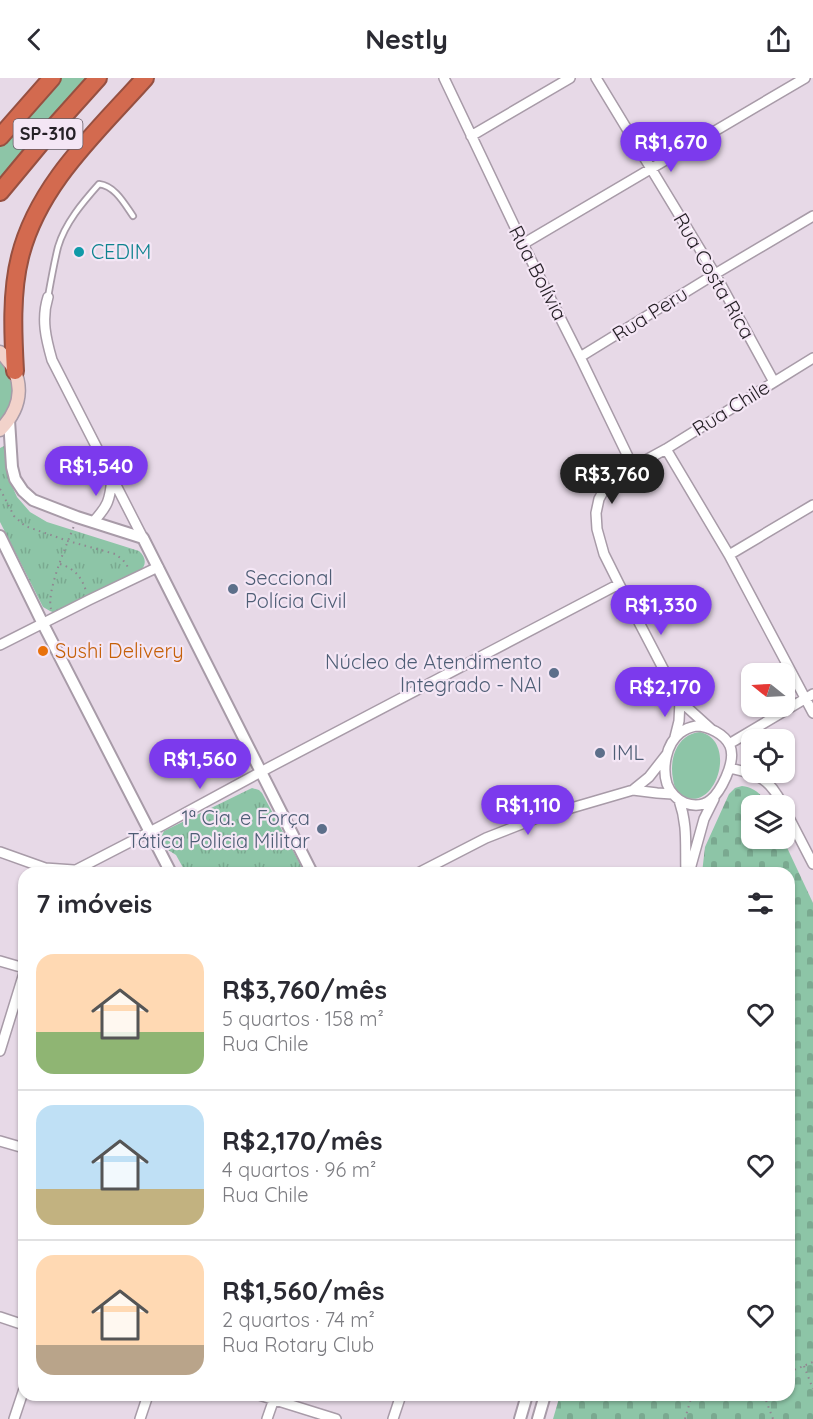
<!DOCTYPE html>
<html lang="pt">
<meta charset="utf-8">
<style>
body{margin:0;font-family:Quicksand,sans-serif;background:#f2f2f3;color:#2b2b33;height:100vh;display:flex;flex-direction:column;font-size:22px;white-space:nowrap}
*{box-sizing:border-box;margin:0}
p{font-size:20px;color:#7c7c81}
.icon{flex:none;width:33px;height:33px;fill:none;stroke:currentColor;stroke-width:2;stroke-linecap:round;stroke-linejoin:round}
.map{position:relative;flex:1;overflow:hidden}
.sheet{position:absolute;left:18px;top:789px;width:777px;height:534px;display:flex;flex-direction:column;background:#fff;border-radius:18px;box-shadow:0 2px 4px #0004}
.sheet>*{flex:none}
.needle{width:39px;rotate:288deg}
.tools{position:absolute;left:741px;top:585px;display:grid;gap:12px}
.tools a{display:grid;place-items:center;width:54px;height:54px;border-radius:12px;background:#fff;box-shadow:0 2px 4px #0004;font-size:30px}
.price{position:absolute;translate:-50% -51px;padding:0 14px;border-radius:21px;background:#7c3aed;color:#fff;font-size:20px;line-height:39px;filter:drop-shadow(0 2px 3px #0008)}
.price::after{content:'';position:absolute;left:50%;top:36px;width:18px;height:14px;margin-left:-9px;background:inherit;clip-path:polygon(0 0,100% 0,50% 100%)}
.price.selected{background:#222;color:#fff}
ul{padding:0;list-style:none}
li{display:flex;align-items:center;gap:18px;height:150px;padding:0 18px}
li+li{border-top:2px solid #e1e1e2}
li span{display:grid;place-items:center;flex:none;width:168px;height:120px;border-radius:18px;color:#555}
li>.icon{margin-inline-start:auto}
span .icon{width:72px;height:72px;fill:#fffc;stroke-width:1}
li b{font-size:26px}
h2{display:flex;justify-content:space-between;align-items:center;height:72px;padding:0 18px;font-size:26px}
header{display:flex;justify-content:space-between;align-items:center;height:78px;padding:0 18px;background:#fff;font-size:27px;font-weight:800}
.map>svg:first-child{display:block}
</style>
<header><svg class="icon" aria-label="back" viewBox="0 0 24 24"><path d="M15 5l-7 7 7 7"/></svg>Nestly<svg class="icon" aria-label="share" viewBox="0 0 24 24"><path d="M12 15V3M7 8l5-5 5 5M5 13v7h14v-7"/></svg></header>
<div class="map">
<svg width="813" height="1341" viewBox="0 0 813 1341">
<defs>
<pattern id="cemetery-stones" width="16" height="16" patternUnits="userSpaceOnUse" patternTransform="scale(1.5)"><rect width="16" height="16" fill="#8dc5a7"/><path d="M2 7V4a2 2 0 0 1 4 0v3zM10 15v-3a2 2 0 0 1 4 0v3z" fill="#7aa990"/></pattern>
<pattern id="park-tufts" width="24" height="20" patternUnits="userSpaceOnUse" patternTransform="scale(1.5)"><rect width="24" height="20" fill="#8dc5a7"/><path d="M3 7l-1-3M5 7V3M7 7l1-3M15 17l-1-3M17 17v-4M19 17l1-3" fill="none" stroke="#7aa990"/></pattern>
</defs>
<rect width="100%" height="100%" fill="#e7d9e7"/>
<path fill="#8dc5a7" d="M 60,0 L 88,0 L 0,101 L 0,69 Z
M 0,281 C 4,286 9,292 11,298 C 17,313 12,333 0,344 Z
M 700,654 C 738,663 716,733 685,719 C 677,716 674,709 673,701 C 669,681 677,656 700,654 Z"/>
<path fill="url(#cemetery-stones)" d="M 742,708 C 753,709 763,717 768,727 L 752,728 L 752,760 L 783,761 L 813,825 L 813,1341 L 553,1341 L 560,1317 L 789,1317 L 789,795 L 702,795 L 705,769 L 729,716 L 735,710 Z"/>
<path fill="url(#park-tufts)" d="M 6,367 L 7,391 L 9,401 L 17,419 L 30,434 L 47,444 L 139,473 C 146,479 147,487 140,493 L 55,535 L 50,533 L 43,529 L 0,444 L 0,370 Z
M 252,710 L 259,712 L 262,715 L 305,795 L 186,795 L 176,777 L 165,770 L 161,760 L 164,753 Z"/>
<g fill="none" stroke-linecap="round" stroke-linejoin="round">
<g stroke="#a89ba8" stroke-width="8">
<path id="service" d="M 48,219 C 51,202 54,185 58,169 C 65,145 83,124 99,106 C 115,108 124,125 133,138"/>
</g>
<g stroke="#a89ba8" stroke-width="12">
<path id="minor" d="M 444,0 L 523,166 L 580,279 L 633,389
M 596,0 L 715,196 L 774,304
M 471,58 L 570,0
M 523,166 L 805,0
M 48,219 C 41,241 46,261 52,282 L 143,460
M 580,279 L 715,196 L 813,138
M 666,371 L 729,477 L 813,635
M 93,444 C 108,428 110,422 112,400
M 729,477 L 813,427
M 0,567 L 89,522 L 158,489
M 696,648 C 708,648 725,656 730,668 C 734,678 730,690 726,699 C 718,717 707,733 685,725 C 677,722 670,714 667,706 C 662,690 666,666 680,655 C 685,651 690,649 696,648 Z
M 711,651 L 680,623 L 619,506 L 604,476 L 597,451 L 596,435 L 599,421 L 605,410 L 613,400 L 666,371 L 813,280
M 675,659 L 679,643 L 680,623
M 729,666 L 813,616
M 730,690 C 759,697 770,700 783,728
M 633,712 L 657,715 L 672,716
M 679,722 C 688,748 685,767 686,794
M 784,730 L 813,786
M 0,774 L 45,790 L 74,792
M 70,795 L 163,747 L 270,689 L 619,506
M 418,795 L 486,760 L 537,740 L 633,712 L 649,699 L 667,676
M 689,795 L 704,741 L 714,721
M 0,883 L 24,890
M 0,973 L 24,895
M 0,1063 L 24,1070
M 0,1239 L 24,1247
M 259,1317 L 336,1341
M 14,1341 L 24,1311
M 140,1341 L 148,1317
M 267,1341 L 275,1318
M 393,1341 L 401,1317"/>
</g>
<g stroke="#a89ba8" stroke-width="14">
<path id="tertiary" d="M 9,342 L 12,389 L 15,401 L 23,413 L 33,422 L 77,439 L 143,460 L 312,795
M 0,458 L 43,546 L 171,795
M 520,1341 L 527,1317
M 538,1341 L 545,1317"/>
</g>
<g stroke="#a89ba8" stroke-width="15">
<path id="secondary" d="M 0,274 C 26,298 24,328 0,352"/>
</g>
<g stroke="#965041" stroke-width="20">
<path id="motorway" d="M 0,59 L 52,0
M 0,114 L 54,49 L 98,0
M 15,293 C 13,257 11,214 20,179 C 38,106 97,54 145,0"/>
</g>
<path stroke="#908691" stroke-width="2" stroke-dasharray="1.5 4.5" stroke-linecap="butt" d="M 0,411 L 14,438 L 25,448 L 68,463 L 115,476 L 123,482 L 130,492
M 60,486 C 75,491 81,498 86,513
M 51,531 C 46,513 67,466 74,448
M 804,1288 L 813,1311
M 789,1294 L 813,1284
M 764,1317 L 773,1341
M 685,1341 L 692,1317"/>
<use href="#service" stroke="#fff" stroke-width="4.5"/>
<use href="#minor" stroke="#fff" stroke-width="9"/>
<use href="#tertiary" stroke="#fff" stroke-width="10"/>
<use href="#secondary" stroke="#f2d2ca" stroke-width="12"/>
<use href="#motorway" stroke="#d36a4f" stroke-width="16"/>
</g>
<circle fill="#0f9aa8" stroke="#f4e6f5" stroke-width="2" cx="79" cy="174" r="6"/>
<g fill="#5c6f8a" stroke="#f4e6f5" stroke-width="2">
<circle cx="233" cy="511" r="6"/>
<circle cx="554" cy="595" r="6"/>
<circle cx="600" cy="675" r="6"/>
<circle cx="322" cy="751" r="6"/>
</g>
<circle fill="#e8710a" stroke="#f4e6f5" stroke-width="2" cx="43" cy="573" r="6"/>
<g text-anchor="middle" stroke-width="4.5" stroke-linejoin="round" paint-order="stroke">
<rect fill="#f4e6f5" stroke="#645c65" stroke-width="1.5" x="13.5" y="41" width="69" height="30" rx="4.5"/>
<g font-size="18" font-weight="bold" fill="#262127">
<text x="48" y="62">SP-310</text>
</g>
<g font-size="20" fill="#0d838f" stroke="#f4e6f5" text-anchor="start">
<text x="91" y="181">CEDIM</text>
</g>
<g font-size="20" fill="#262127" stroke="#f4e6f5">
<text transform="translate(538 195) rotate(63)" y="7">Rua Bolívia</text>
<text transform="translate(714 198) rotate(60)" y="7">Rua Costa Rica</text>
<text transform="translate(650 236) rotate(-32)" y="7">Rua Peru</text>
<text transform="translate(731 330) rotate(-32)" y="7">Rua Chile</text>
</g>
<g font-size="20" fill="#4e5e75" stroke="#f4e6f5" text-anchor="start">
<text x="245" y="507">Seccional<tspan x="245" dy="23">Polícia Civil</tspan></text>
<text x="542" y="591" text-anchor="end">Núcleo de Atendimento<tspan x="542" dy="23">Integrado - NAI</tspan></text>
<text x="612" y="682">IML</text>
<text x="310" y="747" text-anchor="end">1ª Cia. e Força<tspan x="310" dy="23">Tática Policia Militar</tspan></text>
</g>
<g font-size="20" fill="#c56008" stroke="#f4e6f5" text-anchor="start">
<text x="55" y="580">Sushi Delivery</text>
</g>
</g>
</svg>
<div class="tools">
<a><svg class="needle" viewBox="-14 -14 28 28"><path d="M0-13l5 13h-10z" fill="#e53935"/><path d="M0 13l5-13h-10z" fill="#7c7c81"/></svg></a>
<a><svg class="icon" aria-label="locate" viewBox="0 0 24 24"><circle cx="12" cy="12" r="6"/><path d="M12 2v4M12 18v4M2 12h4M18 12h4"/></svg></a>
<a><svg class="icon" aria-label="layers" viewBox="0 0 24 24"><path d="M12 4l9 5-9 5-9-5zM3 14l9 5 9-5"/></svg></a>
</div>
<b class="price" style="left:671px;top:95px">R$1,670</b>
<b class="price" style="left:96px;top:419px">R$1,540</b>
<b class="price selected" style="left:612px;top:427px">R$3,760</b>
<b class="price" style="left:661px;top:558px">R$1,330</b>
<b class="price" style="left:665px;top:640px">R$2,170</b>
<b class="price" style="left:200px;top:712px">R$1,560</b>
<b class="price" style="left:528px;top:758px">R$1,110</b>
<section class="sheet">
<h2>7 imóveis<svg class="icon" aria-label="filters" viewBox="0 0 24 24"><path d="M4 7h16M4 17h16"/><circle cx="9" cy="7" r="2"/><circle cx="15" cy="17" r="2"/></svg></h2>
<ul>
<li><span style="background:linear-gradient(#ffd9b3 65%,#8fb573 0)"><svg class="icon" aria-label="home" viewBox="0 0 24 24"><path d="M3 11l9-7 9 7M6 9v11h12V9"/></svg></span><div><b>R$3,760/mês</b><p>5 quartos · 158 m²</p><p>Rua Chile</p></div><svg class="icon" aria-label="heart" viewBox="0 0 24 24"><path d="M12 20l-8-8c-3-5 5-10 8-4 3-6 11-1 8 4z"/></svg></li>
<li><span style="background:linear-gradient(#bfe0f5 70%,#c2b280 0)"><svg class="icon" aria-label="home" viewBox="0 0 24 24"><path d="M3 11l9-7 9 7M6 9v11h12V9"/></svg></span><div><b>R$2,170/mês</b><p>4 quartos · 96 m²</p><p>Rua Chile</p></div><svg class="icon" aria-label="heart" viewBox="0 0 24 24"><path d="M12 20l-8-8c-3-5 5-10 8-4 3-6 11-1 8 4z"/></svg></li>
<li><span style="background:linear-gradient(#ffd9b3 75%,#b9a48a 0)"><svg class="icon" aria-label="home" viewBox="0 0 24 24"><path d="M3 11l9-7 9 7M6 9v11h12V9"/></svg></span><div><b>R$1,560/mês</b><p>2 quartos · 74 m²</p><p>Rua Rotary Club</p></div><svg class="icon" aria-label="heart" viewBox="0 0 24 24"><path d="M12 20l-8-8c-3-5 5-10 8-4 3-6 11-1 8 4z"/></svg></li>
</ul>
</section>
</div>
